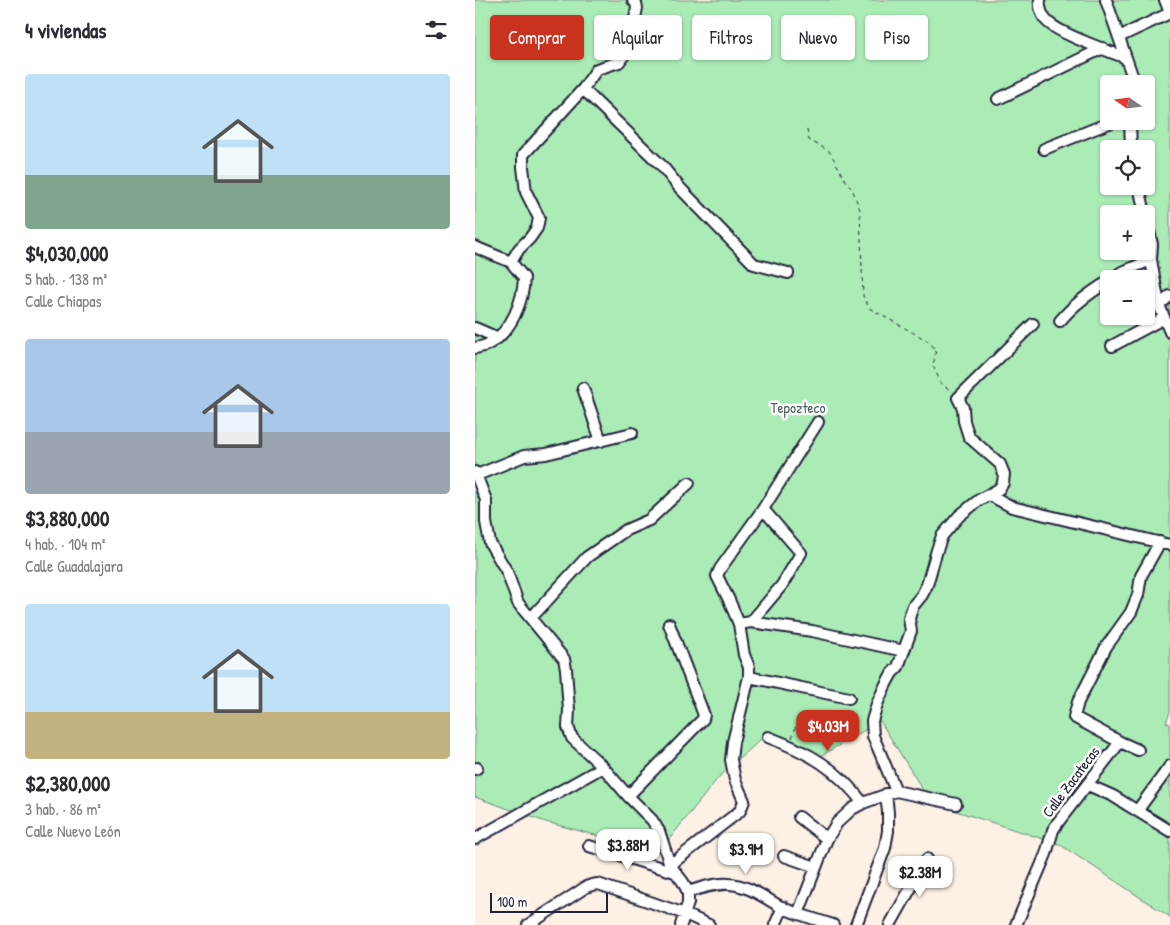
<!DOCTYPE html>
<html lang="es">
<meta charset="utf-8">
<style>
body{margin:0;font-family:"Patrick Hand",sans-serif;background:#f2f2f3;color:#2b2b33;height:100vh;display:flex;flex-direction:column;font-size:19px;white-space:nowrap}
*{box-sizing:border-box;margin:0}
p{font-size:16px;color:#7c7c81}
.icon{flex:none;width:28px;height:28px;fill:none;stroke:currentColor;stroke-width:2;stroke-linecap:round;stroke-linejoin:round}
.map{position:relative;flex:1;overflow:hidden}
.drawer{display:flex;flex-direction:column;background:#fff;width:475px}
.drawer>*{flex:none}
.guide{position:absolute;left:15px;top:15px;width:475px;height:45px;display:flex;gap:10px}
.needle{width:32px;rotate:284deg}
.tools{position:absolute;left:625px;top:75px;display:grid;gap:10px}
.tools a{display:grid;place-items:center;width:55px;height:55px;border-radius:5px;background:#fff;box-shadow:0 1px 4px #0004;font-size:25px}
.scale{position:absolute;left:15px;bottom:12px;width:118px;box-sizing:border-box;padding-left:5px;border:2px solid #22223b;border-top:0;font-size:14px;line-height:18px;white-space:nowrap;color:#22223b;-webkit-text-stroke:4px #fff;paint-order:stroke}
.price{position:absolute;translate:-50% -42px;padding:0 11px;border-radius:10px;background:#fff;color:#222;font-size:16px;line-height:32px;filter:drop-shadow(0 1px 2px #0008)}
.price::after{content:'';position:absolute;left:50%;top:30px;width:15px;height:11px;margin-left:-8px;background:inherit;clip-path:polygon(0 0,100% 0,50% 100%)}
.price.on{background:#c8321e;color:#fff}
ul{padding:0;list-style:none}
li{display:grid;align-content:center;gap:10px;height:265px;padding:0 25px}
li span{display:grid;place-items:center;height:155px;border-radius:5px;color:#555}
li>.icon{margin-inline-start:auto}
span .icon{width:90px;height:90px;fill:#fffc;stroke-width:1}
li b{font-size:21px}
h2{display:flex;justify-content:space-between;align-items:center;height:60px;padding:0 25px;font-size:21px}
.chip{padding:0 18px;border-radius:5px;background:#fff;box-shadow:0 1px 4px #0004;font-size:18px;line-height:45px}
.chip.on{background:#c8321e;color:#fff}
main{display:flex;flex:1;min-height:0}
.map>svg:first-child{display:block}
</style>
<main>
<section class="drawer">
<h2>4 viviendas<svg class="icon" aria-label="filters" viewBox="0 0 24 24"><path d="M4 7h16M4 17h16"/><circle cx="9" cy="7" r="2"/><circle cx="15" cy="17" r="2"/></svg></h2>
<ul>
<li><span style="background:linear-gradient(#bfe0f5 65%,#7fa58c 0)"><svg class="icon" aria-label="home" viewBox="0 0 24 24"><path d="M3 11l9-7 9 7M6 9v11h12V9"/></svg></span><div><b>$4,030,000</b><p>5 hab. · 138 m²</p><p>Calle Chiapas</p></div></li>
<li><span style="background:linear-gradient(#a9c7e8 60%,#9aa5b1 0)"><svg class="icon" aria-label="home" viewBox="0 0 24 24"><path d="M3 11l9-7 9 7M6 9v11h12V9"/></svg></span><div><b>$3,880,000</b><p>4 hab. · 104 m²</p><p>Calle Guadalajara</p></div></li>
<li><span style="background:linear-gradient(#bfe0f5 70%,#c2b280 0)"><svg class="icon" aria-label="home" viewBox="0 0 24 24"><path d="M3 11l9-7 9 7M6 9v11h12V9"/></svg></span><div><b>$2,380,000</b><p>3 hab. · 86 m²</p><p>Calle Nuevo León</p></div></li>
</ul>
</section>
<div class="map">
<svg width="695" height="925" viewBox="0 0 695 925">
<rect width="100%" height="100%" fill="#fcf1e4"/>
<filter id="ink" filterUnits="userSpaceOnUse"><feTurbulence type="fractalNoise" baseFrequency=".02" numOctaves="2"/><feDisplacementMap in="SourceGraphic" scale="10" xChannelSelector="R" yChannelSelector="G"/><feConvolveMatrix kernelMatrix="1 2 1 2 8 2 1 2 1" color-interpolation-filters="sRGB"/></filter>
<g filter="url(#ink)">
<path fill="#abecb6" stroke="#668778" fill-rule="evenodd" d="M 0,0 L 695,0 L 695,712 L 691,722 L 695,724 L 695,917 L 584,844 L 456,803 L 405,721 L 344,757 L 294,732 L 243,778 L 184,852 L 71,822 L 0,797 ZM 634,84 L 671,84 L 671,121 L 634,121 ZM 634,149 L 671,149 L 671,186 L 634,186 ZM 634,214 L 671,214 L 671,251 L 634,251 ZM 634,279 L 671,279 L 671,316 L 634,316 Z"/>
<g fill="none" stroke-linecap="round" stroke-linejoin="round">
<g stroke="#22223b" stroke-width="14">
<path id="minor" d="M 565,0 C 564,7 566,13 570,19 C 580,33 632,50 651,58
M 631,0 L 658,78 L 658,84
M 690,0 L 695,12
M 644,37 L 695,13
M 108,89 L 187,166 L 204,187 L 279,264 L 313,273
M 523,99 L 628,48
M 655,121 L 656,149
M 569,149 L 639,121
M 664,186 L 670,214
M 671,218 L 677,244 L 676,260 L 684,305 L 695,332
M 0,247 L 36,262 L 49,278 C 48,301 37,331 15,343 C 11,346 5,347 0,348
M 36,262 L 44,249 L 55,238 L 62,228 L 64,218 L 51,192 L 48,167 L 48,155 L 108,89 L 122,69 L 144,62 L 154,48 L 162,8 L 161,3 L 158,0
M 637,279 L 647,272 L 676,260
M 684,305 L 695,296
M 585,321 C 598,305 616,292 634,281
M 0,328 L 23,338
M 637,346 L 689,318
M 108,388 L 126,441
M 0,472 L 11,500 L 11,522 L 15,543 L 32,572 L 43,603 L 89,659 L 91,669 L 94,710 L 93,727 L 97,738 L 128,767 L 153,796 L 177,820 L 184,831 L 195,865 L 208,882 L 213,892 L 213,903 L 206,925
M 2,475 L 49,456 L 71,454 L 157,433
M 515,495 L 537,507 L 695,545
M 56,618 L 112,557 L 151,530 L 174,520 L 214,483
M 276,622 L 337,631 L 429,651
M 264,624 L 276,622 L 307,585 L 326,553 L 288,509
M 274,677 L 374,698
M 293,737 C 335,753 360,767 388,803
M 663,750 L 645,742 L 599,717 L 603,702 L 631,647 L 656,612 L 663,595 L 666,576 L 685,542
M 0,769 L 2,768
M 613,785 L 638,796 L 695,831
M 421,791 L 398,736 L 397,721 L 402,704 L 410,686 L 417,673 L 423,667 L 436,631 L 434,618 L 438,606 L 447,595 L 452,585 L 462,550 L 467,536 L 484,516 L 504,500 L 524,489 L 528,483 L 529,474 L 525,464 L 494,437 L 489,421 L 488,408 L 483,398 L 558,324
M 421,791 L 481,804
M 153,796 L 228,719 L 229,715 L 194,624
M 662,811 L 695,766
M 324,817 L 352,839
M 0,839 L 128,767
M 114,846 L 200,872
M 309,856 L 341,867
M 195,865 L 265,811 L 269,801 L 260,780 L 256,760 L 258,742 L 274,677 L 274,667 L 269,655 L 264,624 L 254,600 L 242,576 L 245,569 L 288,509 L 343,422
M 213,892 C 226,888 240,883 254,884 C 275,885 292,900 310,909 C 326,915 342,920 358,925
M 323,914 L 352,839 L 362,823 L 377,809 L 388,803 L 421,791
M 53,925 L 111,887 L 117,885 L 123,884 L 210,914 L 234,925
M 300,925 L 308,907
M 381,925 L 410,848 L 413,831 L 413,812 L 411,794
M 415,925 L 452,859
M 541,925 L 571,854 L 578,830 L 584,821 L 645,742"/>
</g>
<path stroke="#22223b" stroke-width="1" stroke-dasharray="4 4" stroke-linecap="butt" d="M 332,130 L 334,140 L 354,151 L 360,161 L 369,178 L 378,191 L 385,210 L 388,296 L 394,308 L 453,341 L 461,350 L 458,366 L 466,383 L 477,392
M 317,738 L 322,723"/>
<use href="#minor" stroke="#fff" stroke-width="10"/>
</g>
</g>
<g text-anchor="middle" stroke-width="5" stroke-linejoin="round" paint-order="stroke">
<g font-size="15" fill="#4b5f60" stroke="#fff">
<text x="323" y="413">Tepozteco</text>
</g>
<g font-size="15" fill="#22223b" stroke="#fff">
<text transform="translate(596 782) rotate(-53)" y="5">Calle Zacatecas</text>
</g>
</g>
</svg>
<div class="tools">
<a><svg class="needle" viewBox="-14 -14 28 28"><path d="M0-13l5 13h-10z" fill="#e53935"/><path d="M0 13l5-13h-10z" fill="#7c7c81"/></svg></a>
<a><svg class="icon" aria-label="locate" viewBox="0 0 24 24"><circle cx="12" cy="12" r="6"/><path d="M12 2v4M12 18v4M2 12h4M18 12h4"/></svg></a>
<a>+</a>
<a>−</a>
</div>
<div class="scale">100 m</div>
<b class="price on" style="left:353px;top:752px">$4.03M</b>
<b class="price" style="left:153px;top:871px">$3.88M</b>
<b class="price" style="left:271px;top:875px">$3.9M</b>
<b class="price" style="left:445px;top:898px">$2.38M</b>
<div class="guide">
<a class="chip on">Comprar</a>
<a class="chip">Alquilar</a>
<a class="chip">Filtros</a>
<a class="chip">Nuevo</a>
<a class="chip">Piso</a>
</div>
</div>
</main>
